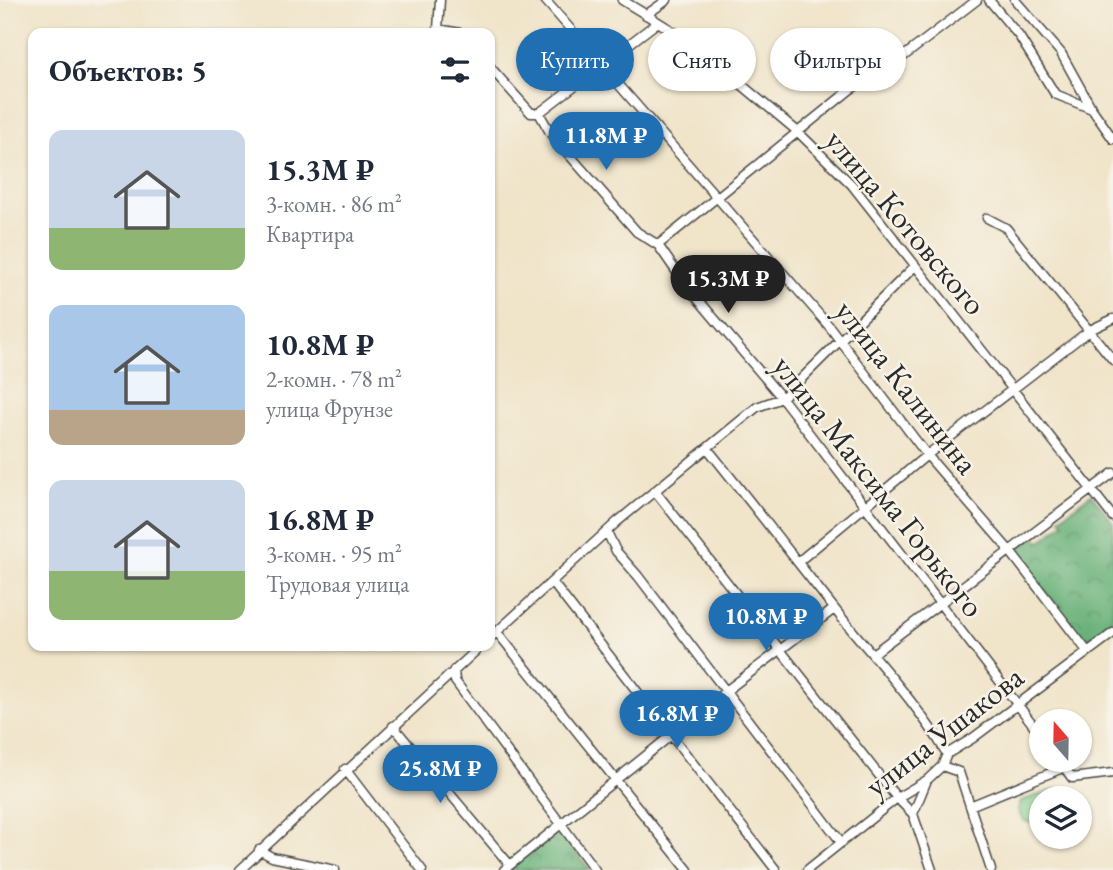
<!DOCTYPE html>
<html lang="ru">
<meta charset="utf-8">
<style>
body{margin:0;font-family:"EB Garamond",serif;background:#f6f6f7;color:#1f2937;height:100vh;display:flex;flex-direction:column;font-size:26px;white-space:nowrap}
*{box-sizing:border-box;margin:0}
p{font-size:23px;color:#747a83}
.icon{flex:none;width:38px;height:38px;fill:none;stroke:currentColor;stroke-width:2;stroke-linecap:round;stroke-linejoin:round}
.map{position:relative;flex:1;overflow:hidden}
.side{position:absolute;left:28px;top:28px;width:467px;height:623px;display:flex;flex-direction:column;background:#fff;border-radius:14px;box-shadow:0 2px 5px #0004}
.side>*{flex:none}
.hud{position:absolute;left:516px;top:28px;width:492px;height:63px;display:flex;gap:14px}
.needle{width:46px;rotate:340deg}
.buttons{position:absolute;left:1029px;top:709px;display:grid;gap:14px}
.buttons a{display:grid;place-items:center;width:63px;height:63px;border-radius:50%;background:#fff;box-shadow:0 2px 5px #0004;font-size:35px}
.price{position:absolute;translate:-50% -60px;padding:0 16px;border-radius:24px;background:#1f6fb2;color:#fff;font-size:23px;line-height:46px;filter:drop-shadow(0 2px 4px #0008)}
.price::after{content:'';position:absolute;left:50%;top:42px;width:21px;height:16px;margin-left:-10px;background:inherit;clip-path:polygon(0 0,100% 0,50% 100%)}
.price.on{background:#222;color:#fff}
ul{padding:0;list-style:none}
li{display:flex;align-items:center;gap:21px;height:175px;padding:0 21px}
li span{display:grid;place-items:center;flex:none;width:196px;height:140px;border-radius:14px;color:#555}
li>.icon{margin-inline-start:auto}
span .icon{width:84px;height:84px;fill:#fffc;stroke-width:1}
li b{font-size:30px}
h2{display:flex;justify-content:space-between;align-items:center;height:84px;padding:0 21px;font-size:30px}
.chip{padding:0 24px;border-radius:32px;background:#fff;box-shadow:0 2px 5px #0004;font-size:24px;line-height:63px}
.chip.on{background:#1f6fb2;color:#fff}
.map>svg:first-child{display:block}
</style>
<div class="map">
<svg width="1113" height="870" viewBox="0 0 1113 870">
<defs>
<pattern id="forest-crowns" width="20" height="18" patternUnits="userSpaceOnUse" patternTransform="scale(1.75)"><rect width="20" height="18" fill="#68b178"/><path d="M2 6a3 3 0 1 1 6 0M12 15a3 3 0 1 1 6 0" fill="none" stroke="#569063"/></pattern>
</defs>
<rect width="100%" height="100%" fill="#f7f3e8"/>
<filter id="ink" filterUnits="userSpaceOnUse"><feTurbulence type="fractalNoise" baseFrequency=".0143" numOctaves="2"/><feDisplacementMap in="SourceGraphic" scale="14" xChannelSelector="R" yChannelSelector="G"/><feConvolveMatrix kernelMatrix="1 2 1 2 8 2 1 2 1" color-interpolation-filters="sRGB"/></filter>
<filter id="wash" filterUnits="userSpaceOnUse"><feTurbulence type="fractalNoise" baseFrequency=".00686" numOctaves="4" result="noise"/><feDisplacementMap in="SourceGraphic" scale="28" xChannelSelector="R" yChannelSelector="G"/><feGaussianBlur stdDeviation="1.57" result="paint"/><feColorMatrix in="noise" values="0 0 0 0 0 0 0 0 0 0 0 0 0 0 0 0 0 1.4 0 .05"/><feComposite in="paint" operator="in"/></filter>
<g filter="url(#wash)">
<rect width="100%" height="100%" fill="#f0e4c9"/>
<path fill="url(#forest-crowns)" stroke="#4a6e52" stroke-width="2" d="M 1091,494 L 1113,522 L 1113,625 L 1086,645 L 1013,551 L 1035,536 L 1040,542 L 1064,523 L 1060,518 Z
M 558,829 L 590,870 L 508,870 Z"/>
<path fill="#81ce8c" stroke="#567c5c" stroke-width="2" d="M 1057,789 L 1067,798 L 1041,798 L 1041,820 L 1030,823 L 1023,820 L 1018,810 L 1021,801 Z"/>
</g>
<g filter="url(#ink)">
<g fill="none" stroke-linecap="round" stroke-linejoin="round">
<g stroke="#494743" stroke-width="11">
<path id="minor" d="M 440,0 L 438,29 L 460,33
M 545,0 L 829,326 L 927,455 L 1009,550 L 1087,651
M 622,0 L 689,41 L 797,131 L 852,185 L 1113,517
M 989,0 L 1019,36 L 1055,94 L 1092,109
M 1015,0 L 1061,53 L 1092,109 L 1113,139
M 646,15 L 667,0
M 490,67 L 531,113 L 539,113 L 658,22
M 539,113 L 551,134 L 637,232 L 658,245 L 685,284 L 782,398 L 1041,735
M 987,218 L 1006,228 L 1113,360
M 658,245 L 851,89 L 904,56 L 977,0
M 707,448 C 750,501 791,554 833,607 C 872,656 915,700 947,754
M 655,491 L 897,798 L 913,814 L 932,870
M 607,532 L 616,551 L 638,576 L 841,842
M 798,562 L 927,455 L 1090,330 L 1113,319
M 552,582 L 776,870
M 497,632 L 688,870
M 490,638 L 617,522 L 757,407 L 782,398 L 914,267
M 874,653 L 1113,473
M 454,670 L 455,681 L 595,870
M 393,726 L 510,865
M 1059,760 L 1072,778 L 1113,773
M 942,766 L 959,772 L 991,870
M 345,769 L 422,870
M 970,806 L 1065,767
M 913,814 L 927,780
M 259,850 L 272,857 L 335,870
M 240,870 L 481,646
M 504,870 L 726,691 L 834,609
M 807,870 L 897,798 L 927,780 L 942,766 L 947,754 L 973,738 L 1113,633"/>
</g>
<use href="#minor" stroke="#fff" stroke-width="8"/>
</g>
</g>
<g text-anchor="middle" stroke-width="5" stroke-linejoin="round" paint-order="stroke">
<g font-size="32" fill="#2b2b2b" stroke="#f7f3e8">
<text transform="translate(906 222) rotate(50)" y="11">улица Котовского</text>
<text transform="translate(907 387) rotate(52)" y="11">улица Калинина</text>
<text transform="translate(879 486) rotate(52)" y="11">улица Максима Горького</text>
<text transform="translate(944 731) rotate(-38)" y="11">улица Ушакова</text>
</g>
</g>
</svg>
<div class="buttons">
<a><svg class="needle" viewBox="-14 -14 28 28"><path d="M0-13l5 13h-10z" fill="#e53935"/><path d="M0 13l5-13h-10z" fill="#747a83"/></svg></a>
<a><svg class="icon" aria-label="layers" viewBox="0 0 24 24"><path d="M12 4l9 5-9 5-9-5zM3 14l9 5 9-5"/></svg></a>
</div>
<b class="price" style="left:606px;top:172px">11.8M ₽</b>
<b class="price on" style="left:728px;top:315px">15.3M ₽</b>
<b class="price" style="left:766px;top:653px">10.8M ₽</b>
<b class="price" style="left:677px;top:750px">16.8M ₽</b>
<b class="price" style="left:440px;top:805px">25.8M ₽</b>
<div class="hud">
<a class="chip on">Купить</a>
<a class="chip">Снять</a>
<a class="chip">Фильтры</a>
</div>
<section class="side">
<h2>Объектов: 5<svg class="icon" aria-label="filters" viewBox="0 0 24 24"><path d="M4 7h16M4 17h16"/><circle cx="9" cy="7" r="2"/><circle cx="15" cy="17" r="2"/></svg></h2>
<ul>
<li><span style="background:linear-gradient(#c9d6e8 70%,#8fb573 0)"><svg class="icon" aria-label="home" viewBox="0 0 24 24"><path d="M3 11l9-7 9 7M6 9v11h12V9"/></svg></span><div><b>15.3M ₽</b><p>3-комн. · 86 m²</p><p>Квартира</p></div></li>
<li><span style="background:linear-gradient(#a9c7e8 75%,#b9a48a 0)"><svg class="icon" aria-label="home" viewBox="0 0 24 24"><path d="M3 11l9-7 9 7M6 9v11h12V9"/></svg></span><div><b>10.8M ₽</b><p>2-комн. · 78 m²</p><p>улица Фрунзе</p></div></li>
<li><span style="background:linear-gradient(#c9d6e8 65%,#8fb573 0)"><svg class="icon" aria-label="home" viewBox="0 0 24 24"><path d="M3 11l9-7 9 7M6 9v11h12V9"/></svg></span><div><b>16.8M ₽</b><p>3-комн. · 95 m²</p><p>Трудовая улица</p></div></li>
</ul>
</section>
</div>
